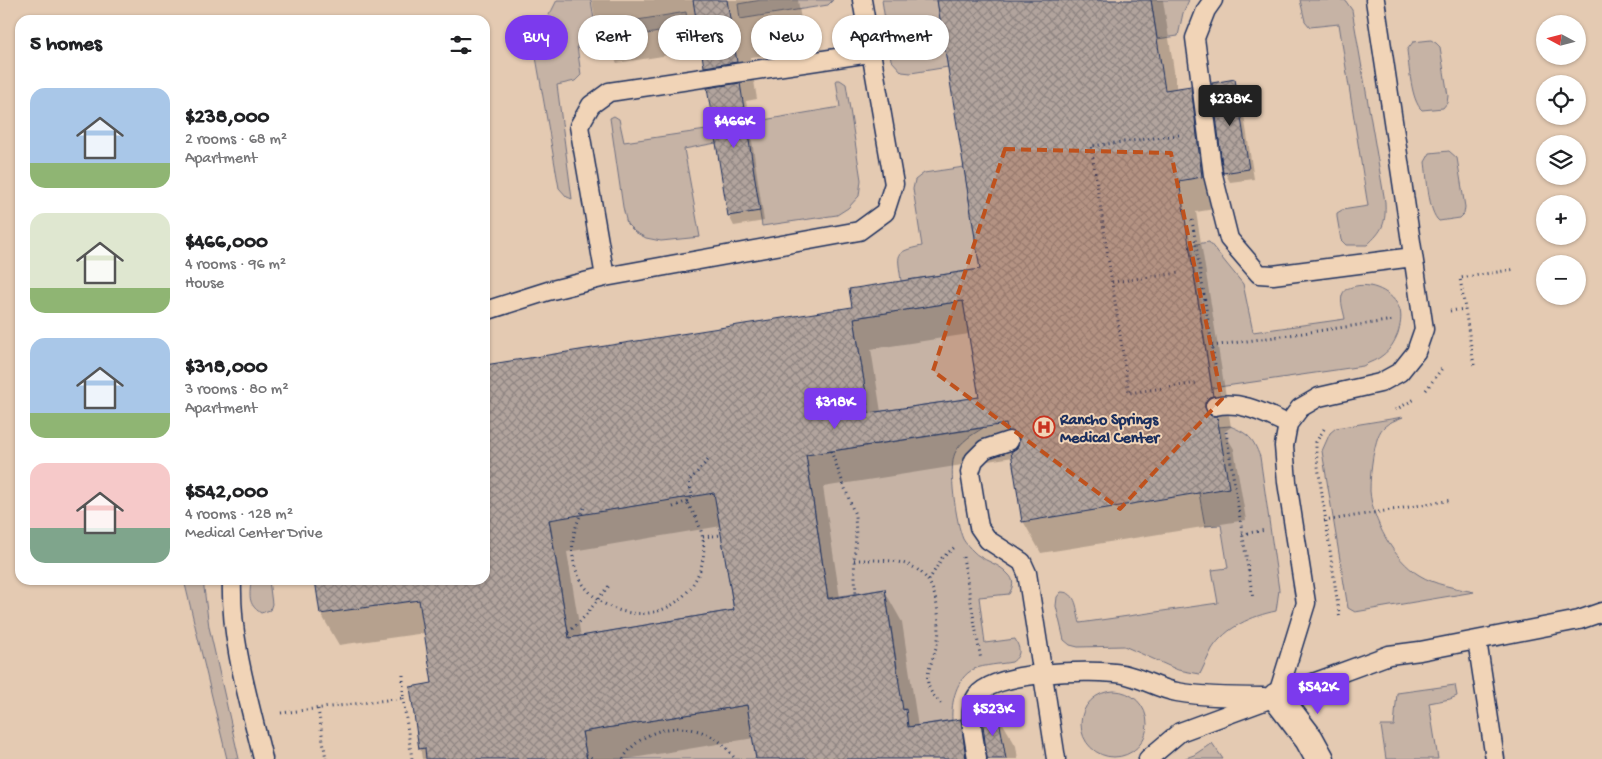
<!DOCTYPE html>
<meta charset="utf-8">
<style>
body{margin:0;font-family:"Gochi Hand",sans-serif;background:#f6f6f6;color:#202124;height:100vh;display:flex;flex-direction:column;font-size:19px;white-space:nowrap}
*{box-sizing:border-box;margin:0}
p{font-size:16px;color:#757577}
.icon{flex:none;width:28px;height:28px;fill:none;stroke:currentColor;stroke-width:2;stroke-linecap:round;stroke-linejoin:round}
.map{position:relative;flex:1;overflow:hidden}
.details{position:absolute;left:15px;top:15px;width:475px;height:570px;display:flex;flex-direction:column;background:#fff;border-radius:15px;box-shadow:0 1px 4px #0004}
.details>*{flex:none}
.guide{position:absolute;left:505px;top:15px;width:475px;height:45px;display:flex;gap:10px}
.needle{width:32px;rotate:277deg}
.tools{position:absolute;left:1536px;top:15px;display:grid;gap:10px}
.tools a{display:grid;place-items:center;width:50px;height:50px;border-radius:50%;background:#fff;box-shadow:0 1px 4px #0004;font-size:25px}
.price{position:absolute;translate:-50% -42px;padding:0 11px;border-radius:5px;background:#7c3aed;color:#fff;font-size:16px;line-height:32px;filter:drop-shadow(0 1px 2px #0008)}
.price::after{content:'';position:absolute;left:50%;top:30px;width:15px;height:11px;margin-left:-8px;background:inherit;clip-path:polygon(0 0,100% 0,50% 100%)}
.price.current{background:#222;color:#fff}
ul{padding:0;list-style:none}
li{display:flex;align-items:center;gap:15px;height:125px;padding:0 15px}
li span{display:grid;place-items:center;flex:none;width:140px;height:100px;border-radius:15px;color:#555}
li>.icon{margin-inline-start:auto}
span .icon{width:60px;height:60px;fill:#fffc;stroke-width:1}
li b{font-size:21px}
h2{display:flex;justify-content:space-between;align-items:center;height:60px;padding:0 15px;font-size:21px}
.chip{padding:0 18px;border-radius:22px;background:#fff;box-shadow:0 1px 4px #0004;font-size:18px;line-height:45px}
.chip.current{background:#7c3aed;color:#fff}
.map>svg:first-child{display:block}
</style>
<div class="map">
<svg width="1602" height="759" viewBox="0 0 1602 759">
<defs>
<pattern id="building-cross-hatch" width="8" height="8" patternUnits="userSpaceOnUse" patternTransform="scale(1.25)"><rect width="8" height="8" fill="#b2a49d"/><path d="M0 0l8 8M0 8l8-8" fill="none" stroke="#908683"/></pattern>
</defs>
<rect width="100%" height="100%" fill="#e4cab2"/>
<filter id="ink" filterUnits="userSpaceOnUse"><feTurbulence type="fractalNoise" baseFrequency=".02" numOctaves="2"/><feDisplacementMap in="SourceGraphic" scale="10" xChannelSelector="R" yChannelSelector="G"/><feConvolveMatrix kernelMatrix="1 2 1 2 8 2 1 2 1" color-interpolation-filters="sRGB"/></filter>
<g filter="url(#ink)">
<path fill="#c6b3a5" stroke="#707182" d="M 557,0 L 591,0 L 595,27 L 686,12 L 688,27 L 577,46 L 581,75 L 575,81 L 557,85 L 572,199 L 567,197 L 559,188 L 533,40 C 540,26 551,15 557,0 Z
M 761,0 L 833,0 L 828,5 L 740,19 L 738,4 Z
M 882,0 L 937,0 L 948,67 L 911,73 L 902,72 L 891,60 Z
M 1151,0 L 1189,0 L 1183,13 L 1178,36 L 1157,39 Z
M 1300,0 L 1345,0 L 1352,10 L 1385,202 C 1386,224 1383,230 1367,245 L 1346,245 L 1341,240 L 1337,217 L 1337,213 L 1342,210 L 1368,206 L 1339,24 L 1310,27 L 1305,21 Z
M 1431,40 L 1436,43 L 1440,47 L 1448,96 L 1447,103 L 1443,108 L 1422,110 C 1411,101 1409,65 1407,50 L 1413,42 Z
M 836,80 L 840,80 L 846,84 L 861,180 L 859,196 L 848,208 L 837,215 L 762,226 L 746,123 L 840,107 Z
M 614,116 L 619,119 L 624,142 L 713,129 L 716,143 L 684,149 L 700,237 L 661,241 L 646,238 L 635,232 L 627,224 L 623,207 L 610,118 Z
M 1449,151 L 1457,158 L 1465,207 L 1464,214 L 1460,218 L 1439,221 C 1428,212 1427,176 1425,162 L 1430,153 Z
M 964,167 L 980,269 L 901,281 C 898,254 893,252 922,246 L 913,189 L 915,180 L 924,173 Z
M 1209,242 L 1243,284 L 1253,332 L 1345,319 C 1344,312 1339,300 1343,293 C 1345,289 1349,288 1352,287 C 1370,281 1394,292 1400,310 C 1402,318 1400,326 1398,333 C 1395,341 1390,350 1383,355 C 1378,360 1369,362 1363,366 L 1212,388 L 1190,245 Z
M 963,301 L 979,397 L 869,413 L 854,318 Z
M 1403,417 C 1396,420 1389,422 1383,428 C 1377,434 1375,448 1373,456 C 1371,468 1370,480 1370,491 C 1372,520 1394,560 1419,575 C 1435,585 1456,588 1474,592 L 1355,612 L 1348,608 L 1322,451 L 1330,433 L 1336,428 Z
M 1230,426 C 1249,434 1253,438 1260,457 L 1279,590 L 1276,611 C 1252,616 1226,627 1212,649 C 1208,657 1204,666 1200,674 L 1178,670 L 1124,646 L 1078,647 L 1070,645 L 1064,640 L 1056,606 L 1057,597 L 1061,592 C 1078,592 1076,610 1080,623 L 1218,603 L 1212,570 L 1228,568 L 1221,525 L 1205,526 L 1199,493 L 1218,427 Z
M 983,428 C 972,435 961,441 955,453 C 948,468 956,523 963,539 C 965,543 970,548 973,551 C 982,561 999,563 1008,574 C 1015,580 1013,587 1009,594 L 979,597 L 985,643 L 1015,639 C 1020,648 1022,655 1012,662 C 1002,664 983,665 974,669 C 956,678 951,702 952,720 L 908,727 L 905,709 L 811,724 L 899,680 L 885,589 L 828,598 L 806,455 Z
M 708,454 L 734,610 L 569,638 L 543,482 L 601,505 L 603,511 L 687,497 Z
M 184,580 L 203,580 L 209,627 L 239,759 L 227,759 Z
M 251,580 L 269,580 L 272,604 L 270,610 L 261,613 C 247,604 250,595 251,580 Z
M 1455,685 L 1457,696 L 1450,699 L 1429,703 L 1438,759 L 1386,759 L 1381,726 L 1394,726 L 1397,693 Z
M1081 724a33 33 0 1 1 66 0a33 33 0 1 1-66 0Z
M 747,705 L 756,759 L 587,759 L 582,732 Z
M 1212,743 L 1223,759 L 1183,759 L 1194,755 Z"/>
<path fill="#0003" fill-rule="evenodd" d="M 592,0 L 798,0 L 803,34 L 759,40 L 761,56 L 750,57 L 757,99 L 746,101 L 764,221 L 734,226 L 729,216 L 709,89 L 717,88 L 705,67 L 702,50 L 617,63 L 596,26 Z
M 939,0 L 1163,0 L 1177,90 L 1190,88 L 1208,119 L 1220,208 L 1196,212 L 1231,427 L 1224,432 L 1234,449 L 1246,520 L 1041,553 L 1023,521 L 1013,457 L 823,487 L 840,598 L 884,590 L 902,622 L 918,727 L 960,720 L 978,752 L 979,759 L 757,759 L 754,738 L 627,759 L 422,759 L 411,688 L 433,684 L 425,633 L 339,645 L 321,614 L 316,580 L 485,580 L 485,366 L 853,308 L 982,270 ZM 969,334 L 980,398 L 881,412 L 871,349 ZM 721,526 L 735,611 L 581,637 L 567,552 Z
M 1234,80 L 1240,90 L 1254,179 L 1230,182 L 1225,173 Z
M 998,715 L 1016,746 L 1018,759 L 989,759 Z"/>
<path fill="url(#building-cross-hatch)" stroke="#1b2f5e" fill-rule="evenodd" d="M 693,0 L 727,0 L 737,62 L 704,67 Z
M 937,0 L 1151,0 L 1165,90 L 1191,86 L 1202,177 L 1179,181 L 1213,396 L 1209,397 L 1205,402 L 1205,408 L 1211,416 L 1217,416 L 1229,488 L 1022,522 L 1011,452 L 1017,448 L 1019,438 L 1016,433 L 1007,431 L 1006,424 L 806,455 L 828,599 L 885,589 L 903,710 L 906,709 L 908,727 L 961,719 L 966,759 L 756,759 L 747,705 L 582,732 L 587,759 L 426,759 L 425,748 L 419,749 L 410,687 L 432,683 L 419,600 L 320,614 L 315,580 L 485,580 L 485,365 L 852,307 L 849,289 L 980,269 ZM 963,301 L 979,397 L 869,413 L 854,318 ZM 714,493 L 734,610 L 569,638 L 549,520 Z
M 1235,79 L 1249,169 L 1223,173 L 1212,83 Z
M 740,83 L 760,211 L 728,216 L 707,88 Z
M 998,713 L 1006,759 L 987,759 L 982,716 Z"/>
<g fill="none" stroke-linecap="round" stroke-linejoin="round">
<g stroke="#1b2f5e" stroke-width="21">
<path id="service" d="M 862,0 L 894,184 L 885,212 L 859,231 L 605,277 L 579,126 L 591,105 L 609,92 L 870,53
M 1213,0 L 1206,10 L 1195,38 L 1213,175 L 1229,239 L 1259,274 L 1273,275 L 1413,257
M 485,311 L 548,291 L 605,277
M 1215,406 C 1241,400 1265,414 1288,424
M 1009,441 L 985,449 L 974,460 L 970,472 L 979,527 L 988,540 L 1022,562 L 1027,573 L 1056,759
M 232,580 C 230,641 249,700 263,759
M 1477,640 L 1495,759
M 1277,697 L 1306,603 L 1287,482 L 1284,446 L 1288,424 L 1300,408 L 1319,397 L 1380,383 L 1400,372 L 1416,352 L 1424,329 L 1375,0
M 977,759 C 975,741 967,716 975,699 C 988,670 1095,669 1123,674 C 1142,678 1159,689 1177,692 C 1204,697 1237,697 1264,697
M 1148,759 L 1180,732 L 1389,655 L 1420,651 L 1579,620 L 1602,612"/>
</g>
<g stroke="#1b2f5e" stroke-width="31">
<path id="minor" d="M 1277,697 L 1309,739 L 1320,759"/>
</g>
<path stroke="#1b2f5e" stroke-width="3" stroke-dasharray="1 4" stroke-linecap="butt" d="M 1179,135 L 1091,146 L 1129,393 L 1197,383
M 1192,220 L 1217,377
M 1112,282 L 1180,273
M 1450,311 L 1465,309
M 1212,346 L 1394,320
M 1474,365 L 1460,278 L 1516,269
M 1426,390 L 1443,367
M 1395,410 L 1415,399
M 1324,429 L 1316,442 L 1316,452 L 1340,620
M 1226,432 L 1253,599
M 831,451 L 855,515 L 856,536 L 854,560 L 856,594
M 673,507 L 690,500 L 692,495 L 689,481 L 709,459
M 584,508 C 533,602 666,657 700,570 C 709,546 701,522 686,502
M 1324,521 L 1452,500
M 1242,534 L 1266,530
M 703,537 L 721,535
M 963,557 L 981,660
M 854,560 C 894,560 929,557 937,606 C 939,618 940,632 937,644 C 930,672 917,683 944,706
M 929,580 L 942,558 L 956,546
M 568,632 C 585,620 595,601 609,586
M 403,698 L 412,759
M 318,709 L 326,759
M 281,713 L 403,698 L 403,672
M 586,755 L 594,759
M 623,759 C 642,727 685,719 716,739 C 724,744 730,752 735,759"/>
<use href="#service" stroke="#f1d4b7" stroke-width="18"/>
<use href="#minor" stroke="#f1d4b7" stroke-width="28"/>
</g>
</g>
<path fill="#bf511c" fill-opacity="0.2" stroke="#bf511c" stroke-width="4" stroke-dasharray="10 6" stroke-linejoin="round" d="M 1005,149 L 1171,153 L 1222,399 L 1120,509 L 933,371 Z"/>
<defs>
<g id="hospital-ring" transform="scale(1.125)"><circle r="9.5" fill="#f1d4b7" stroke="#c8321e" stroke-width="1.5"/><path d="M-5-5h3v3.5h4V-5h3V5h-3V1.5h-4V5h-3Z" fill="#c8321e"/></g>
</defs>
<g fill-rule="evenodd">
<use href="#hospital-ring" x="1044" y="427"/>
</g>
<g text-anchor="middle" stroke-width="4" stroke-linejoin="round" paint-order="stroke">
<g font-size="16" font-weight="bold" fill="#1b2f5e" stroke="#f1d4b7" text-anchor="start">
<text x="1060" y="424">Rancho Springs<tspan x="1060" dy="18">Medical Center</tspan></text>
</g>
</g>
</svg>
<div class="tools">
<a><svg class="needle" viewBox="-14 -14 28 28"><path d="M0-13l5 13h-10z" fill="#e53935"/><path d="M0 13l5-13h-10z" fill="#757577"/></svg></a>
<a><svg class="icon" aria-label="locate" viewBox="0 0 24 24"><circle cx="12" cy="12" r="6"/><path d="M12 2v4M12 18v4M2 12h4M18 12h4"/></svg></a>
<a><svg class="icon" aria-label="layers" viewBox="0 0 24 24"><path d="M12 4l9 5-9 5-9-5zM3 14l9 5 9-5"/></svg></a>
<a>+</a>
<a>−</a>
</div>
<b class="price current" style="left:1230px;top:127px">$238K</b>
<b class="price" style="left:734px;top:149px">$466K</b>
<b class="price" style="left:835px;top:430px">$318K</b>
<b class="price" style="left:1318px;top:715px">$542K</b>
<b class="price" style="left:993px;top:737px">$523K</b>
<div class="guide">
<a class="chip current">Buy</a>
<a class="chip">Rent</a>
<a class="chip">Filters</a>
<a class="chip">New</a>
<a class="chip">Apartment</a>
</div>
<section class="details">
<h2>5 homes<svg class="icon" aria-label="filters" viewBox="0 0 24 24"><path d="M4 7h16M4 17h16"/><circle cx="9" cy="7" r="2"/><circle cx="15" cy="17" r="2"/></svg></h2>
<ul>
<li><span style="background:linear-gradient(#a9c7e8 75%,#8fb573 0)"><svg class="icon" aria-label="home" viewBox="0 0 24 24"><path d="M3 11l9-7 9 7M6 9v11h12V9"/></svg></span><div><b>$238,000</b><p>2 rooms · 68 m²</p><p>Apartment</p></div></li>
<li><span style="background:linear-gradient(#dfe7d0 75%,#8fb573 0)"><svg class="icon" aria-label="home" viewBox="0 0 24 24"><path d="M3 11l9-7 9 7M6 9v11h12V9"/></svg></span><div><b>$466,000</b><p>4 rooms · 96 m²</p><p>House</p></div></li>
<li><span style="background:linear-gradient(#a9c7e8 75%,#8fb573 0)"><svg class="icon" aria-label="home" viewBox="0 0 24 24"><path d="M3 11l9-7 9 7M6 9v11h12V9"/></svg></span><div><b>$318,000</b><p>3 rooms · 80 m²</p><p>Apartment</p></div></li>
<li><span style="background:linear-gradient(#f6c9c9 65%,#7fa58c 0)"><svg class="icon" aria-label="home" viewBox="0 0 24 24"><path d="M3 11l9-7 9 7M6 9v11h12V9"/></svg></span><div><b>$542,000</b><p>4 rooms · 128 m²</p><p>Medical Center Drive</p></div></li>
</ul>
</section>
</div>
